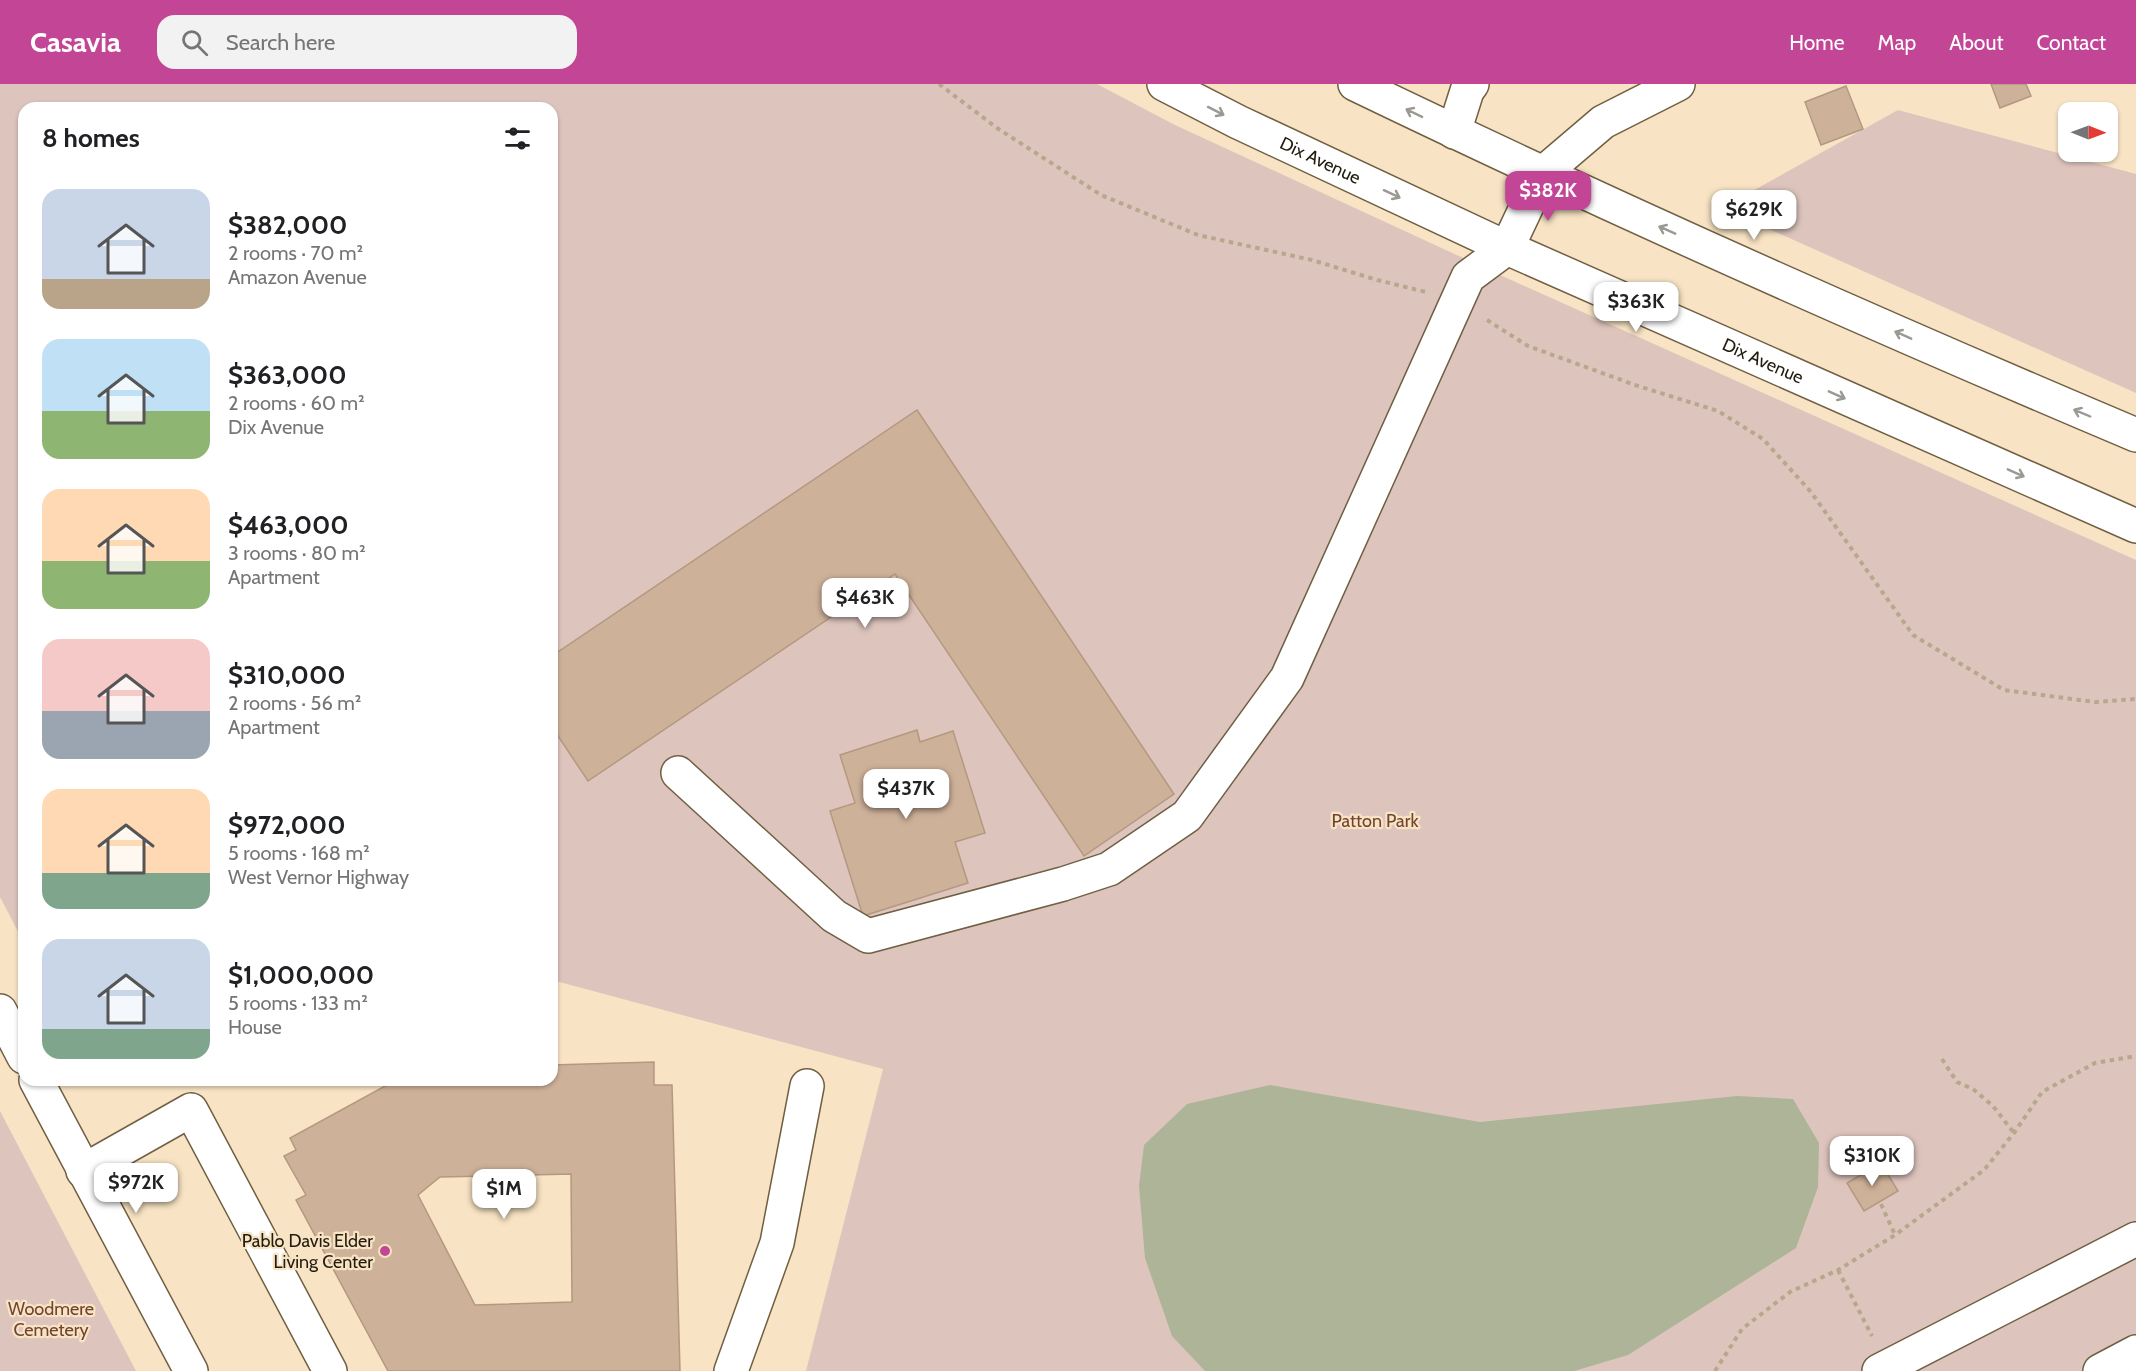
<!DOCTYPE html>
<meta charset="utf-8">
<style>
body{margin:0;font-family:Cabin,sans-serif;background:#f2f2f2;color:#202124;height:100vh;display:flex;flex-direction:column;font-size:22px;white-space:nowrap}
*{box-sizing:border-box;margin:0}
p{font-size:20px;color:#757577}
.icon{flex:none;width:33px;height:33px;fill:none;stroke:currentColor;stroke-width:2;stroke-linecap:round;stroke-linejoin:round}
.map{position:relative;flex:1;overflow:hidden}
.details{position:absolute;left:18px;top:18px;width:540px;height:984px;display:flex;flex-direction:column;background:#fff;border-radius:18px;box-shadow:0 2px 4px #0004}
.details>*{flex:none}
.needle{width:39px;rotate:91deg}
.controls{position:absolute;left:2058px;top:18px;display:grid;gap:12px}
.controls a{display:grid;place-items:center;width:60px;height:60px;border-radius:12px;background:#fff;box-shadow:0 2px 4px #0004;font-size:30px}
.price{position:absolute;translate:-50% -51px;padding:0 14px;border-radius:12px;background:#fff;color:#222;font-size:20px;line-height:39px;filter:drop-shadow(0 2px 3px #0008)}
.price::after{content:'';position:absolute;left:50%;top:36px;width:18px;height:14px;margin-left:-9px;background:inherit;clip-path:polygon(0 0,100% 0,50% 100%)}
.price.current{background:#c34696;color:#fff}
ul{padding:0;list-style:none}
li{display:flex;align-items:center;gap:18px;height:150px;padding:0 24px}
li span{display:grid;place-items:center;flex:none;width:168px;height:120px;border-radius:18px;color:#555}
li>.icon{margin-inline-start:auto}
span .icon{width:72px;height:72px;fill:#fffc;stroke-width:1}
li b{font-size:26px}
h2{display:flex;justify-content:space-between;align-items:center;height:72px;padding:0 24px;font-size:26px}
header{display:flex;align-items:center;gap:36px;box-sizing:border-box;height:84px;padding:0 30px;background:#c34696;color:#fff}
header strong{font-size:28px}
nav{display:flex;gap:33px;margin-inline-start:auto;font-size:21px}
.search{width:420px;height:54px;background:#f2f2f2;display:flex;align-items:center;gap:15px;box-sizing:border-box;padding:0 21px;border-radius:18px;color:#757577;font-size:22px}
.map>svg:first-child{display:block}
</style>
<header>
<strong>Casavia</strong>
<div class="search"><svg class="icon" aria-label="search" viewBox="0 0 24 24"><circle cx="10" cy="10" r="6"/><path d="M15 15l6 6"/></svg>Search here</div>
<nav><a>Home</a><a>Map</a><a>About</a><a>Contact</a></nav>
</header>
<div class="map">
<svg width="2136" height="1287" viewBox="0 0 2136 1287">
<rect width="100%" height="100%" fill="#f8e4c4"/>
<path fill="#ddc5bd" d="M 0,0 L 1097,0 L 1175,41 L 1500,191 L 2136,476 L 2136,1287 L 806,1287 L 883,985 L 552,896 L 552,24 L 24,24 L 24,859 L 0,813 Z
M 1898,26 L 2136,90 L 2136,309 L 1722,124 Z
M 0,1027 L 136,1287 L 0,1287 Z"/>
<path fill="#adb497" d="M 1270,1001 L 1480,1038 L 1737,1012 L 1793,1015 L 1819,1059 L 1818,1103 L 1796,1164 L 1628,1271 L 1574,1287 L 1205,1287 L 1172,1252 L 1145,1174 L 1139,1102 L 1144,1061 L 1187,1020 Z"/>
<path fill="#ceb199" stroke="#b49880" stroke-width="1.5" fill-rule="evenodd" d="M 1991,0 L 2026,0 L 2031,12 L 2000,24 Z
M 1846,2 L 1863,45 L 1821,61 L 1805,18 Z
M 917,326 L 1174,710 L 1084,772 L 895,490 L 588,697 L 552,643 L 552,572 Z
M 917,646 L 920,658 L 953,647 L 985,749 L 955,758 L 968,799 L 863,832 L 830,727 L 855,719 L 840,671 Z
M 654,978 L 654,1001 L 672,1001 L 680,1287 L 388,1287 L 296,1116 L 306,1111 L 284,1072 L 296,1066 L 290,1054 L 396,996 L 552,996 L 552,981 ZM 571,1090 L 572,1218 L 475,1221 L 418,1111 L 440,1093 Z
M 1881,1079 L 1898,1107 L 1864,1127 L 1847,1099 Z"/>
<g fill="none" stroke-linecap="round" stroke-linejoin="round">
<g stroke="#705f42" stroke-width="36">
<g id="minor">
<path id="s1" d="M 1164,0 L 1238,38 L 1507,164 L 2136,442"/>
<path d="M 1355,0 C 1612,124 1873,240 2136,351"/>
<path d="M 1454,48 L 1467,7 L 1472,0"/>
<path d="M 678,689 L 834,832 L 868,852 L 1063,800 L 1109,785 L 1187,732 L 1287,594 L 1468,193 L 1507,164 L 1542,90 L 1603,38 L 1678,0"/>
<path d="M 0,927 L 24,973"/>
<path d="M 36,996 L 191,1287"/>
<path d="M 83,1087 L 191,1026 L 330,1287"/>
<path d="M 731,1287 L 777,1159 L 807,1002"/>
<path d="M 1879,1287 L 2136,1155"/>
<path d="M 2100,1287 L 2136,1268"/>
</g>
</g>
<path stroke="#b7a78d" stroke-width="4" stroke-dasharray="4.5 4.5" stroke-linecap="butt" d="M 939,0 L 997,44 L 1101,111 L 1198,151 L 1312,176 L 1377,196 L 1426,208
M 1487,236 L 1528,262 L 1635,301 L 1718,327 L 1763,355 L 1811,408 L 1913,551 L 2004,606 L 2095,618 L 2136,615
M 1942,975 L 1957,998 L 1973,1005 L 1993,1022 L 2014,1049
M 1881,1120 L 1895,1151
M 1838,1186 L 1872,1252
M 1715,1287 L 1742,1245 L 1790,1208 L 1838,1186 L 1895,1151 L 1984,1086 L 2014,1049 L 2042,1008 L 2095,979 L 2136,972"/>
<use href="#minor" stroke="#fff" stroke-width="33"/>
</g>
<defs><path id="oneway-shaft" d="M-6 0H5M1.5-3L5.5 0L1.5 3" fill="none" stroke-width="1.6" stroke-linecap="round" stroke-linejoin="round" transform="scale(1.5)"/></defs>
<g stroke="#9c9893">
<use href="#oneway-shaft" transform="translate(1216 27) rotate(27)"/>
<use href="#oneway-shaft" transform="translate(1414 29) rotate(-154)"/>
<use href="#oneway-shaft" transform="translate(1392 110) rotate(25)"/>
<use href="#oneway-shaft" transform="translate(1667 146) rotate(-156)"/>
<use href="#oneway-shaft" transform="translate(1903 251) rotate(-156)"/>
<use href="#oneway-shaft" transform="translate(1837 311) rotate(24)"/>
<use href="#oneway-shaft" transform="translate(2082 329) rotate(-157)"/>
<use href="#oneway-shaft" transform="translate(2016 389) rotate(24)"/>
</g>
<circle fill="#c34696" stroke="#f8e4c4" stroke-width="2" cx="385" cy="1167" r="6"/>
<g text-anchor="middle" stroke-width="4.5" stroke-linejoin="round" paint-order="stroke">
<g font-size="18" fill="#221b0f" stroke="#f8e4c4">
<text dy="6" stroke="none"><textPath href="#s1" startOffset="174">Dix Avenue</textPath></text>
<text dy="6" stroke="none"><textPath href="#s1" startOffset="660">Dix Avenue</textPath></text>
</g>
<g font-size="18" fill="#724331" stroke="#f8e4c4">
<text x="1375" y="743">Patton Park</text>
<text x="51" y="1231">Woodmere<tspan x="51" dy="21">Cemetery</tspan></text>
</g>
<g font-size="18" fill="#221b0f" stroke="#f8e4c4" text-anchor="end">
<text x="373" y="1163">Pablo Davis Elder<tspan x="373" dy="21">Living Center</tspan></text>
</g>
</g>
</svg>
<div class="controls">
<a><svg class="needle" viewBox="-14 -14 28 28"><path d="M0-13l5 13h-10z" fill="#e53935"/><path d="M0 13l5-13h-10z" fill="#757577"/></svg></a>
</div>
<b class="price current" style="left:1548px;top:138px">$382K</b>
<b class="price" style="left:1754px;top:157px">$629K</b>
<b class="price" style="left:1636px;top:249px">$363K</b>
<b class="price" style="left:865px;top:545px">$463K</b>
<b class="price" style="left:906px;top:736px">$437K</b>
<b class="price" style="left:1872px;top:1103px">$310K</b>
<b class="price" style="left:136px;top:1130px">$972K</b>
<b class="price" style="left:504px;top:1136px">$1M</b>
<section class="details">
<h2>8 homes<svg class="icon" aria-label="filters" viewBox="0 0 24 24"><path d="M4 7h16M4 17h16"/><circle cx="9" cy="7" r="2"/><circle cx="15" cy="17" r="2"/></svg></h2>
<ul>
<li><span style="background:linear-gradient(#c9d6e8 75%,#b9a48a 0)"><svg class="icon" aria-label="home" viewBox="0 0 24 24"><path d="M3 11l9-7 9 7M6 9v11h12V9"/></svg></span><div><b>$382,000</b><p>2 rooms · 70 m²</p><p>Amazon Avenue</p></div></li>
<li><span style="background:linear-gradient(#bfe0f5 60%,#8fb573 0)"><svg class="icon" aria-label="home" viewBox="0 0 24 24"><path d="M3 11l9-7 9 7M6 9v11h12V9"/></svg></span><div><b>$363,000</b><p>2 rooms · 60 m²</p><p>Dix Avenue</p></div></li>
<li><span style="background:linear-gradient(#ffd9b3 60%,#8fb573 0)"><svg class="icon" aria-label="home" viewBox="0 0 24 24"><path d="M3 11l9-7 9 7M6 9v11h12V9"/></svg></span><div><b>$463,000</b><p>3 rooms · 80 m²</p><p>Apartment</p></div></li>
<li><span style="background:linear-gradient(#f6c9c9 60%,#9aa5b1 0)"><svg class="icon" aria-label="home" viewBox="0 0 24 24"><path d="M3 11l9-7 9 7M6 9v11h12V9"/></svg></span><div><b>$310,000</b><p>2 rooms · 56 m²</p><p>Apartment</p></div></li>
<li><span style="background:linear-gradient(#ffd9b3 70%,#7fa58c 0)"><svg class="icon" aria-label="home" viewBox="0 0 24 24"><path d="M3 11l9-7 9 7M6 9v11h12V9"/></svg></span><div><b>$972,000</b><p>5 rooms · 168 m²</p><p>West Vernor Highway</p></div></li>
<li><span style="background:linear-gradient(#c9d6e8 75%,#7fa58c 0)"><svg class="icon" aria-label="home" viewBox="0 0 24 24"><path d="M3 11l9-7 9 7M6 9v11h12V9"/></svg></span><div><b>$1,000,000</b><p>5 rooms · 133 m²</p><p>House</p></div></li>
</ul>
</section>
</div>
